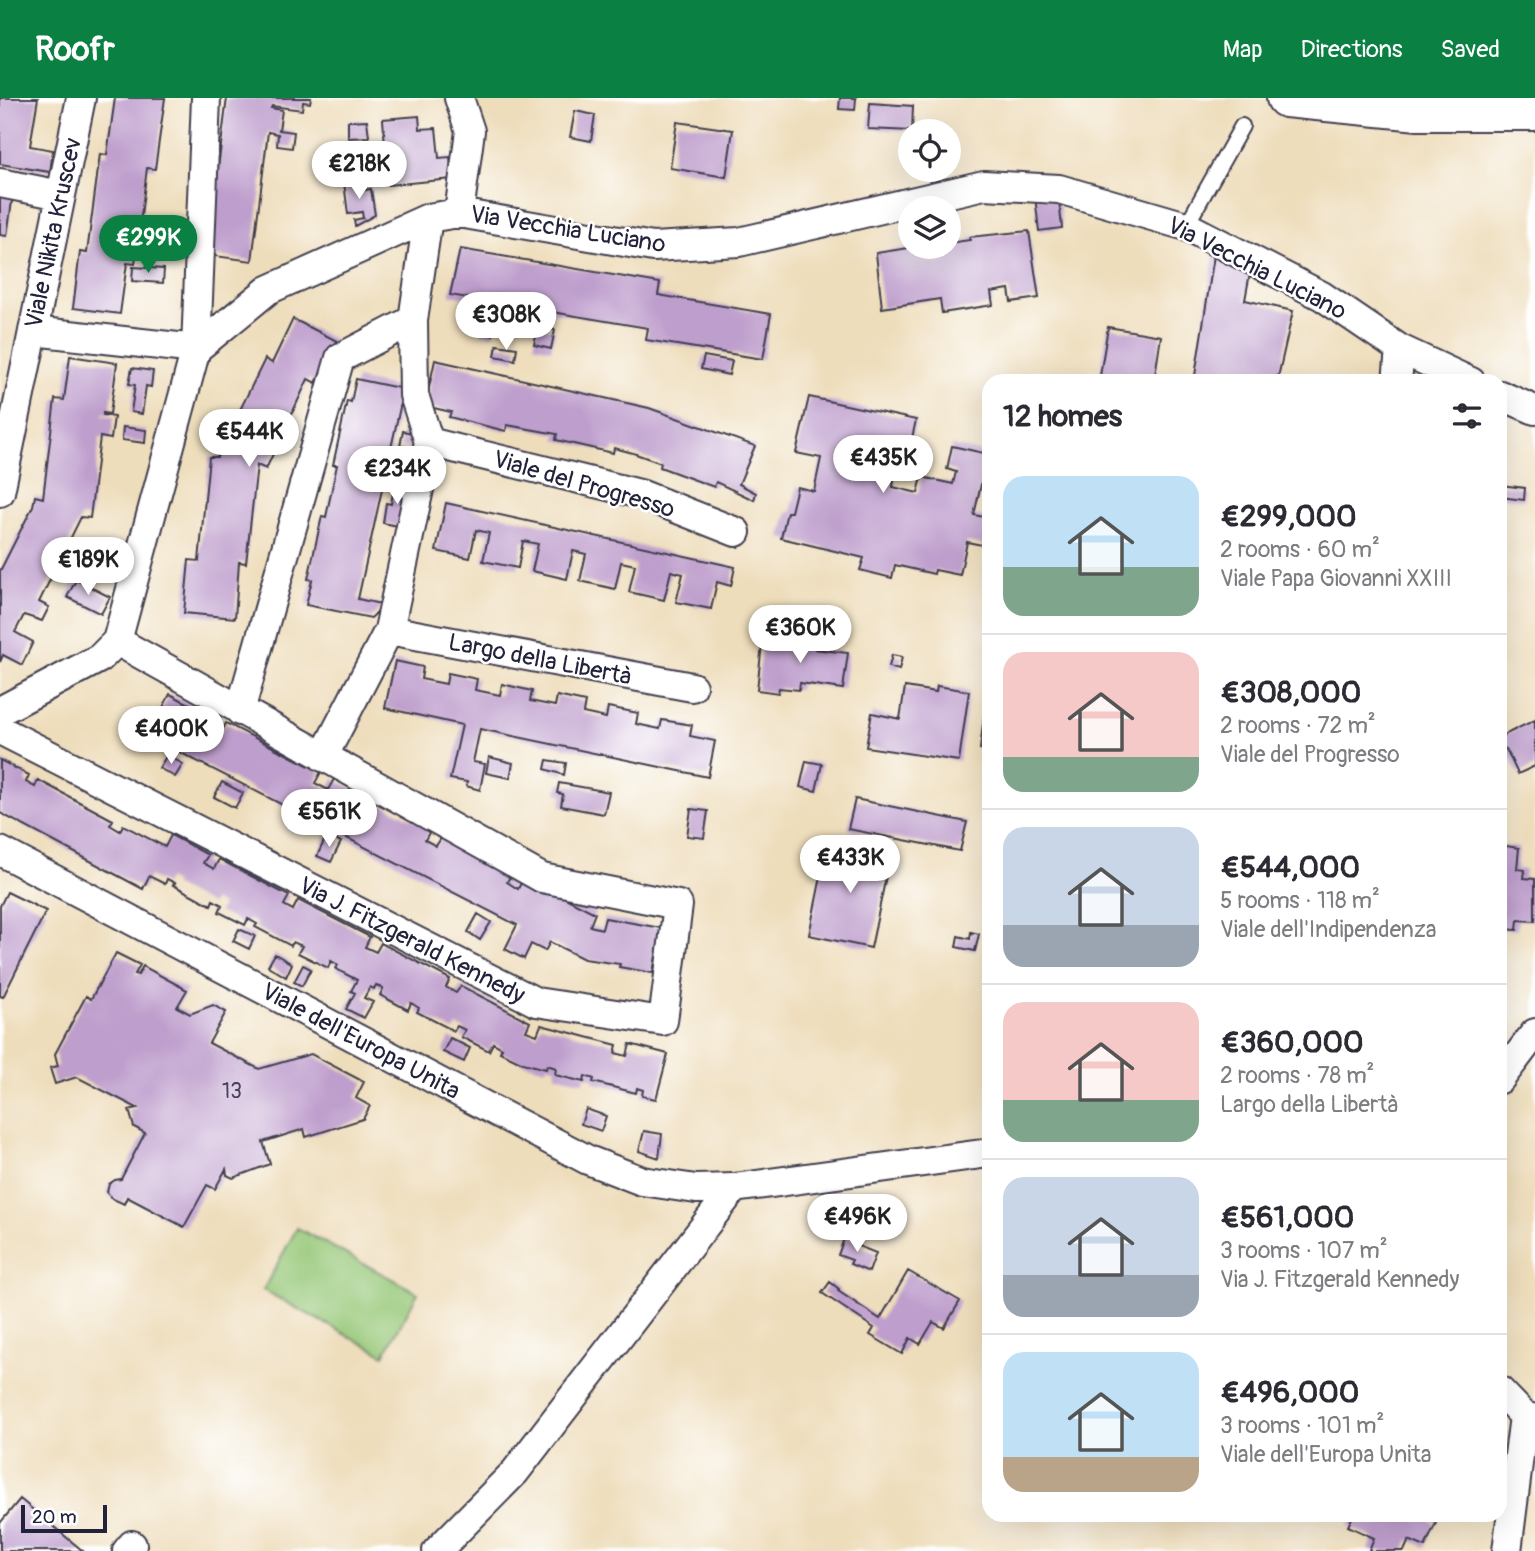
<!DOCTYPE html>
<meta charset="utf-8">
<style>
body{margin:0;font-family:Pangolin,sans-serif;background:#f2f2f3;color:#2b2b33;height:100vh;display:flex;flex-direction:column;font-size:26px;white-space:nowrap}
*{box-sizing:border-box;margin:0}
p{font-size:23px;color:#7c7c81}
.icon{flex:none;width:38px;height:38px;fill:none;stroke:currentColor;stroke-width:2;stroke-linecap:round;stroke-linejoin:round}
.map{position:relative;flex:1;overflow:hidden}
.panel{position:absolute;left:982px;top:276px;width:525px;height:1148px;display:flex;flex-direction:column;background:#fff;border-radius:21px;box-shadow:0 7px 28px #0002}
.panel>*{flex:none}
.controls{position:absolute;left:898px;top:21px;display:grid;gap:14px}
.controls a{display:grid;place-items:center;width:63px;height:63px;border-radius:50%;background:#fff;box-shadow:0 7px 28px #0002;font-size:35px}
.scale{position:absolute;left:21px;bottom:18px;width:86px;box-sizing:border-box;padding-left:7px;border:4px solid #22223b;border-top:0;font-size:19px;line-height:24px;white-space:nowrap;color:#22223b;-webkit-text-stroke:5px #fff;paint-order:stroke}
.price{position:absolute;translate:-50% -60px;padding:0 16px;border-radius:24px;background:#fff;color:#222;font-size:23px;line-height:46px;filter:drop-shadow(0 2px 4px #0008)}
.price::after{content:'';position:absolute;left:50%;top:42px;width:21px;height:16px;margin-left:-10px;background:inherit;clip-path:polygon(0 0,100% 0,50% 100%)}
.price.selected{background:#0b8043;color:#fff}
ul{padding:0;list-style:none}
li{display:flex;align-items:center;gap:21px;height:175px;padding:0 21px}
li+li{border-top:2px solid #e1e1e2}
li span{display:grid;place-items:center;flex:none;width:196px;height:140px;border-radius:21px;color:#555}
li>.icon{margin-inline-start:auto}
span .icon{width:84px;height:84px;fill:#fffc;stroke-width:1}
li b{font-size:30px}
h2{display:flex;justify-content:space-between;align-items:center;height:84px;padding:0 21px;font-size:30px}
header{display:flex;align-items:center;gap:42px;box-sizing:border-box;height:98px;padding:0 35px;background:#0b8043;color:#fff}
header strong{font-size:33px}
nav{display:flex;gap:38px;margin-inline-start:auto;font-size:24px}
.map>svg:first-child{display:block}
</style>
<header>
<strong>Roofr</strong>
<nav><a>Map</a><a>Directions</a><a>Saved</a></nav>
</header>
<div class="map">
<svg width="1535" height="1453" viewBox="0 0 1535 1453">
<rect width="100%" height="100%" fill="#fff"/>
<filter id="ink" filterUnits="userSpaceOnUse"><feTurbulence type="fractalNoise" baseFrequency=".0143" numOctaves="2"/><feDisplacementMap in="SourceGraphic" scale="14" xChannelSelector="R" yChannelSelector="G"/><feConvolveMatrix kernelMatrix="1 2 1 2 8 2 1 2 1" color-interpolation-filters="sRGB"/></filter>
<filter id="wash" filterUnits="userSpaceOnUse"><feTurbulence type="fractalNoise" baseFrequency=".00686" numOctaves="4" result="noise"/><feDisplacementMap in="SourceGraphic" scale="28" xChannelSelector="R" yChannelSelector="G"/><feGaussianBlur stdDeviation="1.57" result="paint"/><feColorMatrix in="noise" values="0 0 0 0 0 0 0 0 0 0 0 0 0 0 0 0 0 1.4 0 .05"/><feComposite in="paint" operator="in"/></filter>
<g filter="url(#wash)">
<rect width="100%" height="100%" fill="#edb"/>
<path fill="#96c777" stroke="#5c7459" stroke-width="2" d="M 297,1130 L 418,1195 L 384,1257 L 263,1192 Z"/>
<g id="blocks">
<path fill="#be9ecc" d="M 0,0 L 38,0 L 30,48 L 53,52 L 50,74 L 0,66 Z
M 115,0 L 165,0 L 155,71 L 147,70 L 135,166 L 127,165 L 120,216 L 73,210 L 80,154 L 87,155 L 100,56 L 107,57 Z
M 227,0 L 311,0 L 310,5 L 303,4 L 302,12 L 272,8 L 271,10 L 282,12 L 279,32 L 294,34 L 292,50 L 277,48 L 278,36 L 268,34 L 252,163 L 207,157 Z
M 840,0 L 856,0 L 855,12 L 839,11 Z
M 870,5 L 913,8 L 912,33 L 868,31 Z
M 575,13 L 595,17 L 591,43 L 570,39 Z
M 419,18 L 420,31 L 436,30 L 439,60 L 450,59 L 452,81 L 388,87 L 383,21 Z
M 367,22 L 369,39 L 348,40 L 348,23 Z
M 677,24 L 733,32 L 726,79 L 670,70 Z
M 357,82 L 359,93 L 371,91 L 375,117 L 355,128 L 354,122 L 363,120 L 362,114 L 348,116 L 344,84 Z
M 0,93 L 13,96 L 7,138 L 0,137 Z
M 1035,98 L 1059,102 L 1062,130 L 1039,133 Z
M 1029,133 L 1039,200 L 1011,204 L 1009,191 L 991,194 L 993,207 L 942,215 L 940,201 L 882,210 L 876,155 L 915,149 L 948,149 L 948,145 L 970,142 L 969,139 Z
M 460,151 L 660,185 L 658,197 L 771,216 L 763,261 L 646,242 L 648,230 L 450,197 Z
M 1214,157 L 1250,175 L 1245,202 L 1293,213 L 1277,284 L 1194,284 Z
M 133,169 L 164,171 L 163,185 L 132,183 Z
M 293,221 L 337,243 L 316,285 L 308,281 L 266,371 L 257,367 L 246,465 L 239,464 L 235,520 L 184,515 L 189,462 L 199,463 L 209,359 L 217,359 L 265,261 L 272,265 Z
M 482,224 L 494,226 L 493,237 L 480,235 Z
M 538,228 L 555,232 L 551,251 L 534,247 Z
M 1108,229 L 1161,238 L 1154,284 L 1099,284 Z
M 497,247 L 517,250 L 515,262 L 495,258 Z
M 70,258 L 117,265 L 110,316 L 103,315 L 103,317 L 114,319 L 111,341 L 100,339 L 90,420 L 81,419 L 39,504 L 49,509 L 42,523 L 24,517 L 15,534 L 33,544 L 22,567 L 3,557 L 0,564 L 0,473 L 33,408 L 35,398 L 43,400 L 55,301 L 64,302 Z
M 704,258 L 732,263 L 729,277 L 701,271 Z
M 435,262 L 649,310 L 755,348 L 739,386 L 756,395 L 754,402 L 716,384 L 714,389 L 660,369 L 661,365 L 633,355 L 614,350 L 613,355 L 556,342 L 557,336 L 507,327 L 506,333 L 449,319 L 451,314 L 425,308 Z
M 132,270 L 153,273 L 151,289 L 146,288 L 142,316 L 131,314 L 135,287 L 129,286 Z
M 356,281 L 404,291 L 358,501 L 385,507 L 371,520 L 306,507 L 312,482 L 308,481 L 322,418 L 326,419 L 337,367 L 333,367 L 347,303 L 351,304 Z
M 809,299 L 916,322 L 904,377 L 895,375 L 893,389 L 918,395 L 922,379 L 953,386 L 956,374 L 947,371 L 952,348 L 988,356 L 974,417 L 989,420 L 987,448 L 967,444 L 960,477 L 935,472 L 934,476 L 895,467 L 892,480 L 860,472 L 864,460 L 781,440 L 787,414 L 791,414 L 797,389 L 814,393 L 821,360 L 796,355 Z
M 123,329 L 146,332 L 145,345 L 122,342 Z
M 403,333 L 422,337 L 419,352 L 400,348 Z
M 398,355 L 420,360 L 418,369 L 396,365 Z
M 1500,387 L 1525,390 L 1524,402 L 1500,399 Z
M 394,389 L 413,393 L 398,428 L 383,425 L 386,405 L 391,406 Z
M 446,405 L 735,469 L 731,488 L 717,484 L 711,511 L 676,504 L 683,476 L 671,473 L 664,502 L 629,494 L 635,467 L 621,464 L 615,491 L 580,483 L 586,456 L 573,453 L 567,481 L 532,473 L 538,446 L 523,443 L 518,470 L 483,463 L 489,435 L 476,432 L 470,460 L 436,453 Z
M 76,482 L 110,499 L 101,516 L 67,499 Z
M 783,535 L 816,539 L 815,551 L 848,555 L 843,591 L 800,585 L 799,592 L 779,590 L 778,595 L 757,592 L 762,546 L 782,548 Z
M 892,557 L 902,559 L 899,572 L 889,569 Z
M 395,563 L 423,569 L 421,581 L 446,586 L 448,575 L 477,581 L 475,592 L 500,597 L 502,586 L 532,593 L 530,603 L 555,608 L 557,598 L 585,604 L 583,615 L 606,620 L 608,609 L 638,615 L 636,626 L 660,631 L 662,622 L 692,627 L 690,638 L 715,643 L 708,679 L 480,631 L 473,664 L 485,666 L 480,692 L 466,688 L 467,684 L 450,681 L 462,627 L 385,610 Z
M 937,588 L 969,593 L 959,663 L 866,649 L 872,615 L 900,621 L 905,589 L 936,594 Z
M 170,596 L 216,620 L 210,631 L 220,637 L 226,625 L 321,674 L 315,685 L 328,692 L 334,681 L 431,731 L 425,742 L 436,748 L 443,737 L 513,773 L 507,784 L 518,791 L 524,779 L 595,815 L 590,828 L 602,831 L 605,820 L 661,830 L 653,875 L 619,869 L 620,866 L 584,861 L 550,844 L 545,853 L 531,846 L 524,861 L 505,851 L 517,827 L 148,638 Z
M 985,609 L 989,609 L 989,652 L 980,651 Z
M 1535,622 L 1535,668 L 1518,676 L 1506,651 L 1500,649 L 1500,639 Z
M 167,657 L 183,666 L 175,679 L 159,670 Z
M 489,659 L 513,665 L 510,680 L 486,675 Z
M 0,662 L 29,677 L 26,684 L 35,689 L 38,682 L 113,722 L 110,727 L 120,733 L 123,727 L 165,749 L 171,737 L 208,757 L 203,765 L 214,771 L 219,761 L 289,798 L 284,807 L 293,812 L 298,802 L 370,839 L 365,849 L 376,854 L 381,845 L 450,881 L 446,889 L 456,895 L 461,888 L 530,924 L 526,933 L 537,937 L 541,927 L 617,947 L 615,955 L 627,958 L 630,946 L 668,956 L 656,1001 L 642,998 L 643,992 L 637,990 L 636,995 L 593,984 L 594,981 L 585,978 L 584,984 L 555,977 L 556,970 L 547,967 L 546,971 L 523,965 L 500,954 L 502,950 L 493,945 L 489,953 L 461,939 L 465,932 L 457,928 L 454,933 L 417,914 L 419,910 L 411,905 L 408,912 L 380,897 L 383,891 L 376,887 L 374,891 L 370,889 L 364,900 L 373,904 L 364,920 L 346,911 L 355,895 L 351,893 L 357,882 L 336,871 L 338,867 L 331,863 L 328,870 L 298,855 L 302,848 L 293,844 L 291,848 L 255,829 L 257,826 L 248,821 L 245,827 L 219,814 L 222,807 L 213,802 L 211,807 L 173,787 L 175,785 L 167,781 L 165,786 L 149,778 L 143,791 L 0,715 Z
M 547,662 L 566,665 L 564,677 L 545,671 Z
M 806,663 L 822,666 L 816,693 L 800,689 Z
M 222,684 L 243,695 L 235,710 L 214,699 Z
M 559,685 L 609,694 L 604,716 L 561,708 L 563,696 L 557,695 Z
M 855,701 L 967,724 L 960,753 L 848,731 Z
M 691,711 L 708,713 L 704,740 L 687,738 Z
M 327,737 L 341,744 L 331,764 L 317,758 Z
M 834,743 L 869,751 L 868,754 L 890,759 L 871,850 L 809,837 L 825,759 L 830,760 Z
M 1500,747 L 1519,750 L 1517,771 L 1525,772 L 1524,780 L 1535,781 L 1535,823 L 1518,822 L 1517,832 L 1500,831 Z
M 7,794 L 46,813 L 3,899 L 0,898 L 0,808 Z
M 478,816 L 491,824 L 480,842 L 468,834 Z
M 239,831 L 255,838 L 249,851 L 233,843 Z
M 971,834 L 979,836 L 975,853 L 956,849 L 958,838 L 970,841 Z
M 116,855 L 140,867 L 135,876 L 138,877 L 143,868 L 187,892 L 177,909 L 190,916 L 213,907 L 226,914 L 209,945 L 259,971 L 311,956 L 364,984 L 356,1000 L 370,1008 L 363,1021 L 306,1039 L 304,1031 L 263,1044 L 270,1066 L 233,1080 L 227,1077 L 226,1071 L 215,1091 L 207,1087 L 184,1129 L 127,1099 L 124,1106 L 111,1100 L 107,1094 L 109,1086 L 115,1082 L 121,1081 L 145,1035 L 134,1029 L 129,1012 L 137,1010 L 77,979 L 55,986 L 50,970 L 58,968 L 55,956 L 86,898 L 91,901 Z
M 275,856 L 292,866 L 286,879 L 268,868 Z
M 303,867 L 311,871 L 302,888 L 294,884 Z
M 450,940 L 470,950 L 464,964 L 443,954 Z
M 586,1011 L 606,1018 L 601,1033 L 581,1026 Z
M 644,1033 L 662,1036 L 659,1060 L 639,1053 Z
M 845,1138 L 860,1144 L 858,1148 L 876,1155 L 869,1174 L 850,1166 L 852,1162 L 838,1157 Z
M 908,1173 L 960,1203 L 944,1230 L 933,1224 L 920,1246 L 910,1240 L 902,1256 L 870,1237 L 874,1230 L 822,1195 L 830,1184 L 839,1191 L 838,1193 L 880,1221 Z
M 20,1401 L 83,1453 L 0,1453 L 0,1425 Z
M 1353,1418 L 1424,1418 L 1423,1419 L 1436,1425 L 1425,1449 L 1409,1442 L 1404,1453 L 1371,1453 L 1369,1452 L 1374,1440 L 1348,1428 Z"/>
</g>
</g>
<g filter="url(#ink)">
<use href="#blocks" fill-opacity="0" stroke="#413e4e" stroke-width="2"/>
<g fill="none" stroke-linecap="round" stroke-linejoin="round">
<g stroke="#413e4e" stroke-width="18">
<path id="service" d="M 1186,128 L 1242,28"/>
</g>
<g stroke="#413e4e" stroke-width="32">
<path id="minor" d="M 0,85 L 61,97
M 459,115 L 470,33 L 459,0
M 33,233 L 196,251 L 268,192 L 428,120 L 459,115 L 653,149 L 739,144 L 984,87 L 1059,91 L 1186,128 L 1322,198 L 1400,251 L 1471,284
M 1397,284 L 1400,251
M 1500,297 L 1535,312
M 429,344 L 640,396 L 736,434
M 0,394 L 81,0
M 389,532 L 692,589
M 0,613 L 100,560 L 117,543 L 196,251 L 206,0
M 240,613 L 340,260 L 413,222
M 0,632 L 536,904 L 663,923 L 678,807 L 542,780 L 117,543
M 323,659 L 389,532 L 429,344 L 414,297 L 413,222 L 428,120
M 0,753 L 588,1062 L 642,1083 L 696,1091 L 734,1090
M 1500,981 L 1535,935
M 1500,1293 L 1524,1318 L 1535,1321
M 127,1453 L 132,1447
M 437,1453 L 515,1374 L 734,1090 L 989,1055
M 1507,1453 L 1524,1318"/>
</g>
<g stroke="#413e4e" stroke-width="42">
<path id="motorway" d="M 1286,0 L 1419,13 L 1535,13"/>
</g>
<use href="#service" stroke="#fff" stroke-width="14"/>
<use href="#minor" stroke="#fff" stroke-width="28"/>
<use href="#motorway" stroke="#fff" stroke-width="38"/>
</g>
</g>
<g text-anchor="middle" stroke-width="5" stroke-linejoin="round" paint-order="stroke">
<g font-size="21" fill="#49415f">
<text x="232" y="1000">13</text>
</g>
<g font-size="24" fill="#22223b" stroke="#fff">
<text transform="translate(568 131) rotate(9)" y="8">Via Vecchia Luciano</text>
<text transform="translate(53 135) rotate(-78)" y="8">Viale Nikita Kruscev</text>
<text transform="translate(1257 170) rotate(27)" y="8">Via Vecchia Luciano</text>
<text transform="translate(584 386) rotate(16)" y="8">Viale del Progresso</text>
<text transform="translate(540 561) rotate(11)" y="8">Largo della Libertà</text>
<text transform="translate(412 842) rotate(27)" y="8">Via J. Fitzgerald Kennedy</text>
<text transform="translate(361 943) rotate(28)" y="8">Viale dell'Europa Unita</text>
</g>
</g>
</svg>
<div class="controls">
<a><svg class="icon" aria-label="locate" viewBox="0 0 24 24"><circle cx="12" cy="12" r="6"/><path d="M12 2v4M12 18v4M2 12h4M18 12h4"/></svg></a>
<a><svg class="icon" aria-label="layers" viewBox="0 0 24 24"><path d="M12 4l9 5-9 5-9-5zM3 14l9 5 9-5"/></svg></a>
</div>
<div class="scale">20 m</div>
<b class="price" style="left:359px;top:103px">€218K</b>
<b class="price selected" style="left:148px;top:177px">€299K</b>
<b class="price" style="left:506px;top:254px">€308K</b>
<b class="price" style="left:249px;top:371px">€544K</b>
<b class="price" style="left:883px;top:397px">€435K</b>
<b class="price" style="left:397px;top:408px">€234K</b>
<b class="price" style="left:88px;top:499px">€189K</b>
<b class="price" style="left:800px;top:567px">€360K</b>
<b class="price" style="left:171px;top:668px">€400K</b>
<b class="price" style="left:329px;top:751px">€561K</b>
<b class="price" style="left:850px;top:797px">€433K</b>
<b class="price" style="left:857px;top:1156px">€496K</b>
<section class="panel">
<h2>12 homes<svg class="icon" aria-label="filters" viewBox="0 0 24 24"><path d="M4 7h16M4 17h16"/><circle cx="9" cy="7" r="2"/><circle cx="15" cy="17" r="2"/></svg></h2>
<ul>
<li><span style="background:linear-gradient(#bfe0f5 65%,#7fa58c 0)"><svg class="icon" aria-label="home" viewBox="0 0 24 24"><path d="M3 11l9-7 9 7M6 9v11h12V9"/></svg></span><div><b>€299,000</b><p>2 rooms · 60 m²</p><p>Viale Papa Giovanni XXIII</p></div></li>
<li><span style="background:linear-gradient(#f6c9c9 75%,#7fa58c 0)"><svg class="icon" aria-label="home" viewBox="0 0 24 24"><path d="M3 11l9-7 9 7M6 9v11h12V9"/></svg></span><div><b>€308,000</b><p>2 rooms · 72 m²</p><p>Viale del Progresso</p></div></li>
<li><span style="background:linear-gradient(#c9d6e8 70%,#9aa5b1 0)"><svg class="icon" aria-label="home" viewBox="0 0 24 24"><path d="M3 11l9-7 9 7M6 9v11h12V9"/></svg></span><div><b>€544,000</b><p>5 rooms · 118 m²</p><p>Viale dell'Indipendenza</p></div></li>
<li><span style="background:linear-gradient(#f6c9c9 70%,#7fa58c 0)"><svg class="icon" aria-label="home" viewBox="0 0 24 24"><path d="M3 11l9-7 9 7M6 9v11h12V9"/></svg></span><div><b>€360,000</b><p>2 rooms · 78 m²</p><p>Largo della Libertà</p></div></li>
<li><span style="background:linear-gradient(#c9d6e8 70%,#9aa5b1 0)"><svg class="icon" aria-label="home" viewBox="0 0 24 24"><path d="M3 11l9-7 9 7M6 9v11h12V9"/></svg></span><div><b>€561,000</b><p>3 rooms · 107 m²</p><p>Via J. Fitzgerald Kennedy</p></div></li>
<li><span style="background:linear-gradient(#bfe0f5 75%,#b9a48a 0)"><svg class="icon" aria-label="home" viewBox="0 0 24 24"><path d="M3 11l9-7 9 7M6 9v11h12V9"/></svg></span><div><b>€496,000</b><p>3 rooms · 101 m²</p><p>Viale dell'Europa Unita</p></div></li>
</ul>
</section>
</div>
